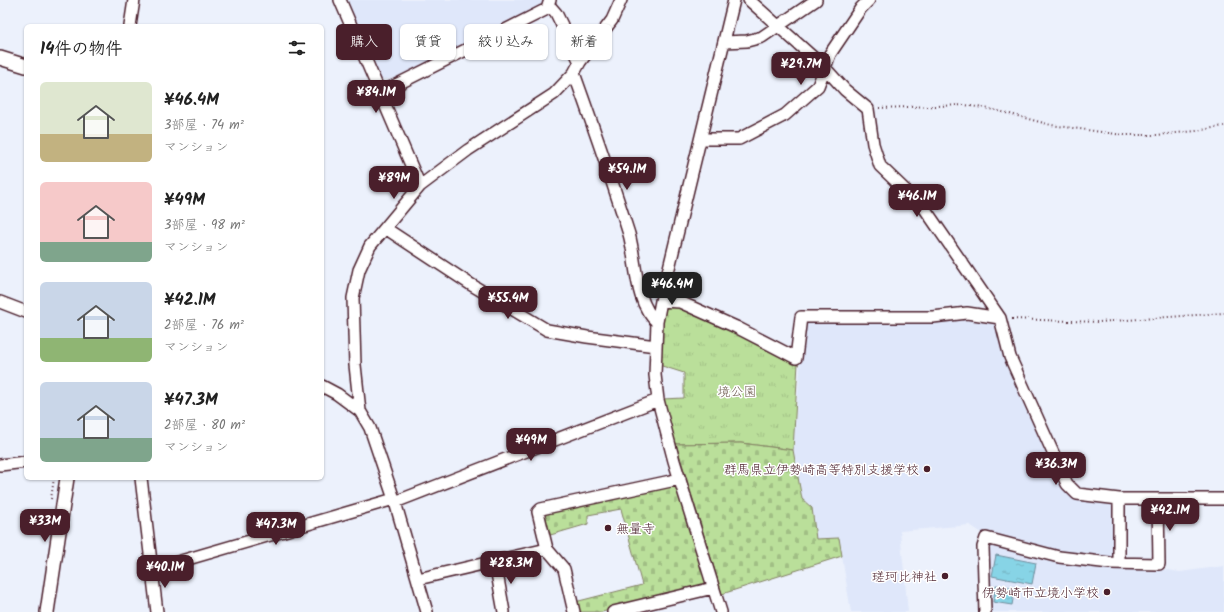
<!DOCTYPE html>
<html lang="ja">
<meta charset="utf-8">
<style>
body{margin:0;font-family:Kalam,"Klee One",sans-serif;background:#f2f2f2;color:#222;height:100vh;display:flex;flex-direction:column;font-size:15px;white-space:nowrap}
*{box-sizing:border-box;margin:0}
p{font-size:13px;color:#767676}
.icon{flex:none;width:22px;height:22px;fill:none;stroke:currentColor;stroke-width:2;stroke-linecap:round;stroke-linejoin:round}
.map{position:relative;flex:1;overflow:hidden}
.sheet{position:absolute;left:24px;top:24px;width:300px;height:456px;display:flex;flex-direction:column;background:#fff;border-radius:6px;box-shadow:0 1px 3px #0004}
.sheet>*{flex:none}
.guide{position:absolute;left:336px;top:24px;width:380px;height:36px;display:flex;gap:8px}
.price{position:absolute;translate:-50% -34px;padding:0 9px;border-radius:8px;background:#4a1f2b;color:#fff;font-size:13px;line-height:26px;filter:drop-shadow(0 1px 2px #0008)}
.price::after{content:'';position:absolute;left:50%;top:24px;width:12px;height:9px;margin-left:-6px;background:inherit;clip-path:polygon(0 0,100% 0,50% 100%)}
.price.on{background:#222;color:#fff}
ul{padding:0;list-style:none}
li{display:flex;align-items:center;gap:12px;height:100px;padding:0 16px}
li span{display:grid;place-items:center;flex:none;width:112px;height:80px;border-radius:6px;color:#555}
li>.icon{margin-inline-start:auto}
span .icon{width:48px;height:48px;fill:#fffc;stroke-width:1}
li b{font-size:17px}
h2{display:flex;justify-content:space-between;align-items:center;height:48px;padding:0 16px;font-size:17px}
.chip{padding:0 14px;border-radius:6px;background:#fff;box-shadow:0 1px 3px #0004;font-size:14px;line-height:36px}
.chip.on{background:#4a1f2b;color:#fff}
.map>svg:first-child{display:block}
</style>
<div class="map">
<svg width="1224" height="612" viewBox="0 0 1224 612">
<defs>
<pattern id="grass-tufts" width="24" height="20" patternUnits="userSpaceOnUse"><rect width="24" height="20" fill="#badf9a"/><path d="M3 7l-1-3M5 7V3M7 7l1-3M15 17l-1-3M17 17v-4M19 17l1-3" fill="none" stroke="#a1bf85"/></pattern>
<pattern id="cemetery-stones" width="16" height="16" patternUnits="userSpaceOnUse"><rect width="16" height="16" fill="#badf9a"/><path d="M2 7V4a2 2 0 0 1 4 0v3zM10 15v-3a2 2 0 0 1 4 0v3z" fill="#a1bf85"/></pattern>
<pattern id="water-ripples" width="26" height="14" patternUnits="userSpaceOnUse"><rect width="26" height="14" fill="#87d4e6"/><path d="M2 4q2-2 4 0t4 0M15 11q2-2 4 0t4 0" fill="none" stroke="#76b6c5"/></pattern>
</defs>
<rect width="100%" height="100%" fill="#ecf1fc"/>
<filter id="ink" filterUnits="userSpaceOnUse"><feTurbulence type="fractalNoise" baseFrequency=".025" numOctaves="2"/><feDisplacementMap in="SourceGraphic" scale="8" xChannelSelector="R" yChannelSelector="G"/><feConvolveMatrix kernelMatrix="1 2 1 2 8 2 1 2 1" color-interpolation-filters="sRGB"/></filter>
<g filter="url(#ink)">
<path fill="#dfe7fa" d="M 344,0 L 543,0 L 540,8 L 401,78 L 380,79 Z
M 967,318 L 996,323 L 1066,489 L 1114,502 L 1115,556 L 1109,559 L 1056,552 L 982,533 L 970,525 L 900,531 L 908,612 L 851,612 L 839,538 L 816,539 L 812,508 L 802,499 L 793,450 L 804,321 Z
M 989,544 L 1180,572 L 1224,566 L 1224,612 L 990,612 Z"/>
<path fill="url(#grass-tufts)" stroke="#827f62" d="M 682,307 L 798,363 L 793,450 L 741,443 L 676,444 L 662,399 L 684,398 L 684,373 L 659,365 L 662,322 L 665,308 Z"/>
<path fill="url(#cemetery-stones)" stroke="#827f62" d="M 741,443 L 793,450 L 802,499 L 812,508 L 816,539 L 839,538 L 842,556 L 722,594 L 676,444 Z
M 675,482 L 708,586 L 602,612 L 577,612 L 575,602 L 642,585 L 621,509 L 588,515 L 588,524 L 547,536 L 543,511 Z"/>
<path fill="url(#water-ripples)" stroke="#6f8c9b" d="M 996,555 L 1036,563 L 1032,584 L 992,576 Z
M 996,585 L 1015,588 L 1012,605 L 993,602 Z"/>
<g fill="none" stroke-linecap="round" stroke-linejoin="round">
<g stroke="#4a1f2b" stroke-width="14">
<path id="minor" d="M 340,0 L 420,186
M 749,0 L 825,68 L 845,90 L 868,109 L 873,144 L 880,166 L 925,209 L 1000,318 L 1010,357 L 1067,484 L 1077,494 L 1119,499 L 1224,499
M 549,5 L 556,13 L 580,62
M 130,26 L 134,0
M 724,42 L 747,41 L 762,37 L 816,0
M 574,73 C 593,126 612,180 629,234 C 637,262 634,302 657,322
M 380,93 L 547,9 L 550,0
M 701,139 L 739,139 L 785,115 L 818,86 L 830,54 L 861,8 L 869,0
M 385,228 L 470,284 L 547,330 L 587,337 L 656,346
M 661,301 L 680,302 L 736,327 L 796,358 L 801,317 L 933,317 L 967,313 L 1000,318
M 0,302 L 26,312
M 322,386 L 337,394 L 360,411 L 370,428 L 395,502 L 427,612
M 360,411 L 355,365 L 353,298 L 359,270 L 370,246 L 420,186 L 468,150 L 554,94 L 574,73 L 580,62 L 612,20 L 621,0
M 0,465 L 26,462
M 141,478 L 157,612
M 395,502 L 658,400
M 547,549 L 538,512 L 541,509 L 680,479
M 495,562 L 504,612
M 1119,563 L 1119,499
M 150,570 L 394,499
M 418,579 L 547,549 L 564,569 L 574,612
M 613,612 L 713,588
M 721,612 L 674,461 L 658,400 L 655,375 L 657,322 L 661,301 L 734,0
M 985,612 L 983,547 L 986,538 L 1059,557 L 1110,563 L 1159,564 L 1158,500"/>
</g>
<g stroke="#4a1f2b" stroke-width="16">
<path id="major" d="M 0,58 L 26,66
M 47,612 L 67,478"/>
</g>
<path stroke="#4a1f2b" stroke-width="2" stroke-dasharray="1 3" stroke-linecap="butt" d="M 879,108 L 965,105 L 995,110 L 1051,125 L 1123,135 L 1157,135 L 1196,131 L 1224,126
M 1012,319 L 1099,322 L 1224,313
M 51,499 L 54,478"/>
<use href="#minor" stroke="#fff" stroke-width="11"/>
<use href="#major" stroke="#fff" stroke-width="13"/>
</g>
</g>
<g fill="#4a1f2b" stroke="#fff" stroke-width="1.5">
<circle cx="927" cy="469" r="4"/>
<circle cx="608" cy="528" r="4"/>
<circle cx="945" cy="576" r="4"/>
<circle cx="1107" cy="592" r="4"/>
</g>
<g text-anchor="middle" stroke-width="3" stroke-linejoin="round" paint-order="stroke">
<g font-size="13" fill="#6c594c" stroke="#fff">
<text x="737" y="396">境公園</text>
</g>
<g font-size="13" fill="#4a1f2b" stroke="#fff" text-anchor="end">
<text x="919" y="474">群馬県立伊勢崎高等特別支援学校</text>
<text x="616" y="533" text-anchor="start">無量寺</text>
<text x="937" y="581">瑳珂比神社</text>
<text x="1099" y="597">伊勢崎市立境小学校</text>
</g>
</g>
</svg>
<b class="price" style="left:801px;top:86px">¥29.7M</b>
<b class="price" style="left:376px;top:114px">¥84.1M</b>
<b class="price" style="left:627px;top:191px">¥54.1M</b>
<b class="price" style="left:394px;top:200px">¥89M</b>
<b class="price" style="left:917px;top:218px">¥46.1M</b>
<b class="price on" style="left:672px;top:306px">¥46.4M</b>
<b class="price" style="left:508px;top:320px">¥55.4M</b>
<b class="price" style="left:531px;top:462px">¥49M</b>
<b class="price" style="left:1056px;top:486px">¥36.3M</b>
<b class="price" style="left:1170px;top:532px">¥42.1M</b>
<b class="price" style="left:45px;top:543px">¥33M</b>
<b class="price" style="left:276px;top:546px">¥47.3M</b>
<b class="price" style="left:511px;top:585px">¥28.3M</b>
<b class="price" style="left:165px;top:589px">¥40.1M</b>
<div class="guide">
<a class="chip on">購入</a>
<a class="chip">賃貸</a>
<a class="chip">絞り込み</a>
<a class="chip">新着</a>
</div>
<section class="sheet">
<h2>14件の物件<svg class="icon" aria-label="filters" viewBox="0 0 24 24"><path d="M4 7h16M4 17h16"/><circle cx="9" cy="7" r="2"/><circle cx="15" cy="17" r="2"/></svg></h2>
<ul>
<li><span style="background:linear-gradient(#dfe7d0 65%,#c2b280 0)"><svg class="icon" aria-label="home" viewBox="0 0 24 24"><path d="M3 11l9-7 9 7M6 9v11h12V9"/></svg></span><div><b>¥46.4M</b><p>3部屋 · 74 m²</p><p>マンション</p></div></li>
<li><span style="background:linear-gradient(#f6c9c9 75%,#7fa58c 0)"><svg class="icon" aria-label="home" viewBox="0 0 24 24"><path d="M3 11l9-7 9 7M6 9v11h12V9"/></svg></span><div><b>¥49M</b><p>3部屋 · 98 m²</p><p>マンション</p></div></li>
<li><span style="background:linear-gradient(#c9d6e8 70%,#8fb573 0)"><svg class="icon" aria-label="home" viewBox="0 0 24 24"><path d="M3 11l9-7 9 7M6 9v11h12V9"/></svg></span><div><b>¥42.1M</b><p>2部屋 · 76 m²</p><p>マンション</p></div></li>
<li><span style="background:linear-gradient(#c9d6e8 70%,#7fa58c 0)"><svg class="icon" aria-label="home" viewBox="0 0 24 24"><path d="M3 11l9-7 9 7M6 9v11h12V9"/></svg></span><div><b>¥47.3M</b><p>2部屋 · 80 m²</p><p>マンション</p></div></li>
</ul>
</section>
</div>
